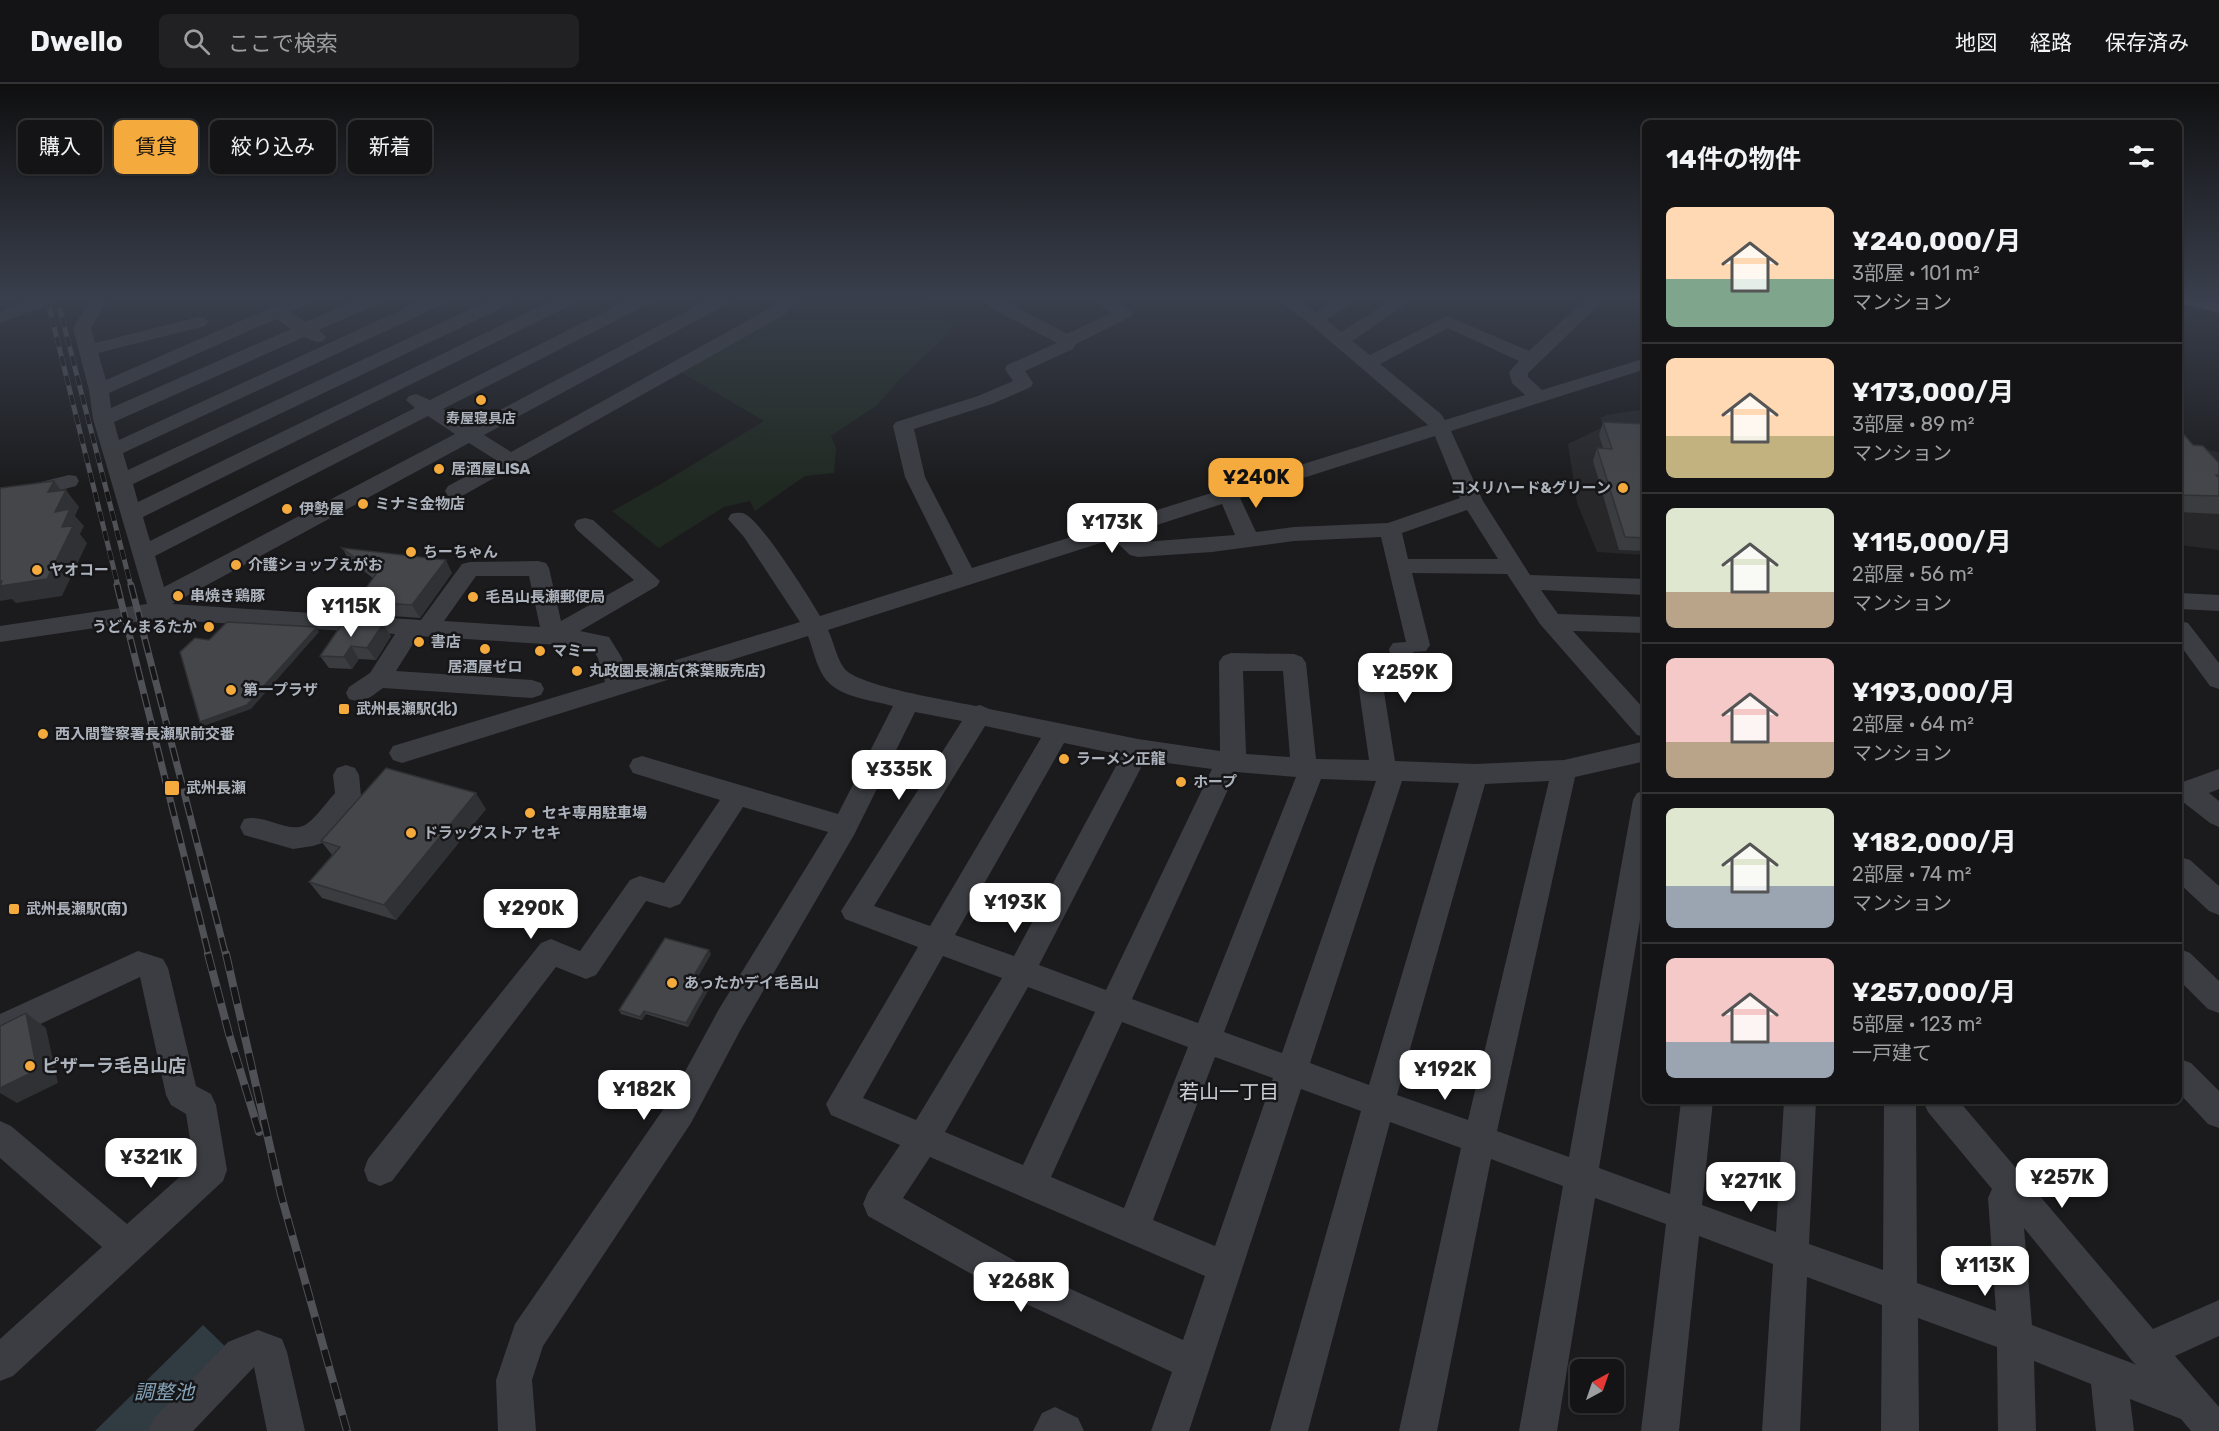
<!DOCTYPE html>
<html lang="ja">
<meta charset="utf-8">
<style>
body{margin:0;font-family:Rubik,"Noto Sans JP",sans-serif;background:#212123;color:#f1f3f6;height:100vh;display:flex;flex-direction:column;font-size:22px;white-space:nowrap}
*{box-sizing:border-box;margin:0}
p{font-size:20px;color:#9d9ea1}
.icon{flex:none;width:33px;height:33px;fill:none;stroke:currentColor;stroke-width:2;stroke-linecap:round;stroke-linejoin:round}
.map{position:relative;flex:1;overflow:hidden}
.sheet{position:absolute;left:1642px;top:36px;width:540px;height:984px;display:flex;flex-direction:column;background:#141416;border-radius:9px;box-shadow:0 2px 4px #0004,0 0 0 2px #333335}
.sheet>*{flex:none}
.top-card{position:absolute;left:18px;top:36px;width:570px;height:54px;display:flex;gap:12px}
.needle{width:39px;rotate:40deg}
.fabs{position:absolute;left:1570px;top:1275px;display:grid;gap:12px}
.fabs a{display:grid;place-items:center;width:54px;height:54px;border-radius:9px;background:#141416;box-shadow:0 2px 4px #0004,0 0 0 2px #333335;font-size:30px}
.price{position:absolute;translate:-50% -51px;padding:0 14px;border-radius:12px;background:#fff;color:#222;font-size:20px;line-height:39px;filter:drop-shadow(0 2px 3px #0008)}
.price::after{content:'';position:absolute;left:50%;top:36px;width:18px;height:14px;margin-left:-9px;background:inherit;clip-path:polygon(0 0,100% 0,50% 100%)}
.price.current{background:#f4aa3c;color:#111}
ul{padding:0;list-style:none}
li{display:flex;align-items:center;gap:18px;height:150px;padding:0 24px}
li+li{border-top:2px solid #333335}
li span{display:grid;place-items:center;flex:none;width:168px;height:120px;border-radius:9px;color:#555}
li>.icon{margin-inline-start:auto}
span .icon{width:72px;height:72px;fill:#fffc;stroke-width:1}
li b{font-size:26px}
h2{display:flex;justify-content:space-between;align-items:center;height:72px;padding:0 24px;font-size:26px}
.tag{padding:0 21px;border-radius:9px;background:#141416;box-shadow:0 2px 4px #0004,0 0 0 2px #333335;font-size:21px;line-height:54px}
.tag.current{background:#f4aa3c;color:#111}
header{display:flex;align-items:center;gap:36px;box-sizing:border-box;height:84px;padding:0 30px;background:#141416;border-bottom:2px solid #333335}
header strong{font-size:28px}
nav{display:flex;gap:33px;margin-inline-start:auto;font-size:21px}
.search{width:420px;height:54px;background:#212123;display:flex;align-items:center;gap:15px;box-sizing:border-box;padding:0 21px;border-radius:9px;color:#9d9ea1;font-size:22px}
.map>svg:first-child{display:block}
</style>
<header>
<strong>Dwello</strong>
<div class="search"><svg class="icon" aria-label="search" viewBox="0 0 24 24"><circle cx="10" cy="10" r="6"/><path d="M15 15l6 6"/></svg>ここで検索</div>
<nav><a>地図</a><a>経路</a><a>保存済み</a></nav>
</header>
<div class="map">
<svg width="2219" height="1347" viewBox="0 0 2219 1347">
<rect width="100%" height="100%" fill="#1b1b1d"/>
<path fill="#27272a" d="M 1645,325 L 1645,471 L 1597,468 L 1577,419 L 1568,360 L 1605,342 L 1600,334 L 1607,331 Z
M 2180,361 L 2219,368 L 2219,466 L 2180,461 Z"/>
<path fill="#202921" d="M 797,214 L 935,214 L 921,224 L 953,240 L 951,247 L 900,295 L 876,322 L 831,352 L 836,364 L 834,389 L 805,392 L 755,427 L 750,417 L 724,423 L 659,464 L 612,427 L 661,400 L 764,337 L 679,287 Z"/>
<path fill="#303b42" d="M 203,1241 L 232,1269 L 154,1347 L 95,1347 Z"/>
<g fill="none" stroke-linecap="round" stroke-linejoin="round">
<path fill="#3c3d42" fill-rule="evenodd" d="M 34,214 L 59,214 L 56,218 L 0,239 L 0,228 Z
M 88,214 L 108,216 L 91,244 L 95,259 L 199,233 L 205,234 L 208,238 L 205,242 L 98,269 L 106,296 L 293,214 L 317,214 L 314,218 L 290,228 L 306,238 L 361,214 L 385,214 L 382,218 L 319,246 L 326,253 L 323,257 L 317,258 L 304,253 L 114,338 L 119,356 L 427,214 L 451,214 L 448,218 L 123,369 L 128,386 L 494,214 L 517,214 L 514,218 L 133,400 L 138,418 L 557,214 L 580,214 L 577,218 L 143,433 L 150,457 L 415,324 L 406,316 L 409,312 L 416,310 L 430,316 L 632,214 L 655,214 L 652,218 L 443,325 L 470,342 L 711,214 L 734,214 L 731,218 L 484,351 L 511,368 L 774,222 L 781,214 L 800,214 L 786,230 L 462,412 L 455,414 L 448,412 L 445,407 L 448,402 L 496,376 L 469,359 L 172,520 L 421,536 L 462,480 L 470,478 L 538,477 L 546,479 L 549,484 L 561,537 L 634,496 L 577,446 L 574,441 L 577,436 L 585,434 L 593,436 L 660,497 L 657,502 L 580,547 L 609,553 L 622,574 L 627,591 L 800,538 L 744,453 L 728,435 L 731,430 C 736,429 740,428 745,430 C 761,437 809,513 820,532 L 953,490 L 905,393 L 893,342 L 896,338 L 978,312 L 1013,297 L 1005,285 L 1007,281 L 1057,259 L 989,223 L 986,219 L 990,214 L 1008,214 L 1005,217 L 1067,250 L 1111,229 L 1090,214 L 1112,214 L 1133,229 L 1130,233 L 1076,260 L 1073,265 L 1025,287 L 1033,299 L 1031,303 L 992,320 L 914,345 L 925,393 L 972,484 L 1428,341 L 1310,240 L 1274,214 L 1295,214 L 1316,228 L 1338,214 L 1359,214 L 1327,236 L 1341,248 L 1394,214 L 1415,214 L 1352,257 L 1370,271 L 1447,232 L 1529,267 L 1587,214 L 1606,214 L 1528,289 L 1528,293 L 1542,306 L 1646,274 L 1646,285 L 1451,347 L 1483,417 L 1530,491 L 1646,495 L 1646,511 L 1541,506 L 1558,530 L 1646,533 L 1646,549 L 1573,547 L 1646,627 L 1646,653 L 1637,651 L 1540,540 L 1507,490 L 1412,489 L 1430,561 L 1426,567 L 1413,568 L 1420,599 L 1417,605 L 1408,608 L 1384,608 L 1395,677 L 1475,680 L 1564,676 L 1646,657 L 1646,677 L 1575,693 L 1497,1047 L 1569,1073 L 1633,716 L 1637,709 L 1646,706 L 1646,800 L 1599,1084 L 1670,1110 L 1681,1017 L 1713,1017 L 1702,1121 L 1776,1148 L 1784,1017 L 1816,1017 L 1809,1160 L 1883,1186 L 1884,1017 L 1916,1017 L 1917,1199 L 1996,1227 L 1988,1114 L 1992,1105 L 1928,1028 L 1923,1017 L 1959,1017 L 2153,1245 L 2219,1216 L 2219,1252 L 2175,1272 L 2219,1323 L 2219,1347 L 2191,1347 L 2181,1335 L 2130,1315 L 2134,1347 L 2096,1347 L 2091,1300 L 2034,1277 L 2036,1347 L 1998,1347 L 1997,1263 L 1918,1234 L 1919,1347 L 1881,1347 L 1882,1221 L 1807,1193 L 1800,1347 L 1762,1347 L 1773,1180 L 1699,1152 L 1679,1347 L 1641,1347 L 1666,1140 L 1595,1114 L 1557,1347 L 1519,1347 L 1563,1102 L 1491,1075 L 1437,1347 L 1399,1347 L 1461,1064 L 1390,1038 L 1308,1347 L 1270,1347 L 1361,1027 L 1301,1005 L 1189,1347 L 1151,1347 L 1172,1288 L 1018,1216 L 868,1132 L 863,1120 L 868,1108 L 900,1061 L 831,1031 L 826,1020 L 918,863 L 845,835 L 841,827 L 962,637 L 915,628 L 854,751 L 741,945 L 691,1039 L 543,1262 L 532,1296 L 536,1347 L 498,1347 L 496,1296 L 515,1240 L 669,1017 L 719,925 L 828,748 L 743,723 L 680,820 L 670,824 L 646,817 L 596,891 L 586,895 L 556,883 L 392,1097 L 380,1102 L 368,1097 L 364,1086 L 368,1075 L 541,859 L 551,855 L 580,867 L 630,796 L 640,792 L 664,799 L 720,716 L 633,689 L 629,682 L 633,675 L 642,672 L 838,730 L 893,622 C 871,616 837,613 824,593 C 816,581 813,565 808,552 L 402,679 L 393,676 L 389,669 L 393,662 L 605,598 L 598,574 L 593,566 L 576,562 L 418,552 L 396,587 L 532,596 L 541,599 L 544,605 L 541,611 L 532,614 L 383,604 C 372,612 364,620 349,615 L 346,609 L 349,603 L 370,589 L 395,550 L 156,535 L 0,558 L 0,542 L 147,520 L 93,335 L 89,306 L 73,244 L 90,216 ZM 276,235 L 291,245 L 111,324 L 109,309 ZM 1448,244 L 1519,277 L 1509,288 L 1512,299 L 1525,311 L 1445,336 L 1441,330 L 1380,280 ZM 428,332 L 455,350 L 164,503 L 155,472 ZM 1435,352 L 1460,414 L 1388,439 L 1294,443 L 1256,448 L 1240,414 ZM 1222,420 L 1235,451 L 1143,458 L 1132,449 ZM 1467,426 L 1498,475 L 1408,475 L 1402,449 ZM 1381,453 L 1406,558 L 1393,559 L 1389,565 L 1394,590 L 1370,590 L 1361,593 L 1358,599 L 1369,676 L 1316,675 L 1306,579 L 1302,573 L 1294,570 L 1231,569 L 1223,572 L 1219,578 L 1220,667 L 1138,655 L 989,625 L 980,621 L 976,622 C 952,617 856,602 844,584 C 836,573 834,558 828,546 L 1113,455 L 1130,471 L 1138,473 L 1212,468 L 1294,457 ZM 476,492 L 529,492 L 540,543 L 444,537 ZM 1243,587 L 1283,587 L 1290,673 L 1246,670 ZM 985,642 L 1041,654 L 930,842 L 874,822 ZM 1064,659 L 1122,671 L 1014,872 L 955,851 ZM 1145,676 L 1212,685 L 1106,906 L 1039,881 ZM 1236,688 L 1296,693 L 1198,939 L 1132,915 ZM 1321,695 L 1376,697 L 1282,969 L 1224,948 ZM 1402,697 L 1459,699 L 1369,1001 L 1310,979 ZM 1549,697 L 1468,1036 L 1397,1011 L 1485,700 ZM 943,872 L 1002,894 L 916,1036 L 863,1014 ZM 1028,903 L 1095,928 L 1023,1081 L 945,1048 ZM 1122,938 L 1188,963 L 1124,1124 L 1051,1093 ZM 1215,973 L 1273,994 L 1215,1162 L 1153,1136 ZM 930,1073 L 1205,1192 L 1183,1256 L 1042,1192 L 903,1114 ZM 2024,1144 L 2134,1279 L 2137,1281 L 2032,1241 Z
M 69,391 L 76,392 L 79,397 L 76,402 L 0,422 L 0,408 Z
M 2180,509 L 2219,511 L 2219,527 L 2180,525 Z
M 2180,537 L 2188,539 L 2219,579 L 2219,605 L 2210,602 L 2180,561 Z
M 346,681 L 355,684 L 359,691 L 361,712 L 322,759 L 313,762 L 293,765 L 244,751 L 240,743 L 244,735 C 264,729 288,750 305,741 C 313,737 328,717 335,709 L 333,691 L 337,684 Z
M 2219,685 L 2219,705 L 2209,709 L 2219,717 L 2219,743 L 2210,739 L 2183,718 L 2180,719 L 2180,699 Z
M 2180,773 L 2190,776 L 2219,802 L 2219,831 L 2209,827 L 2180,800 Z
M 2180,865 L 2190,869 L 2219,897 L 2219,929 L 2208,925 L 2180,897 Z
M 138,867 L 163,875 L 168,884 L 196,1002 L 211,1010 L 216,1021 L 227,1086 L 223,1097 L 13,1292 L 0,1297 L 0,1255 L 102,1163 L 0,1074 L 0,1037 L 11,1042 L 127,1140 L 194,1080 L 186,1030 L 171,1021 L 166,1011 L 140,893 L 0,959 L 0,930 Z
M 2180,975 L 2191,979 L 2219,1007 L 2219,1044 L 2208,1040 L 2180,1010 Z
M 258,1246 L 282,1255 L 287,1268 L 305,1347 L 267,1347 L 254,1283 L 193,1347 L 148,1347 L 154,1334 L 228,1258 Z
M 1055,1323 L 1078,1334 L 1084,1347 L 1033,1347 L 1042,1329 Z"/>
<path fill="#585a61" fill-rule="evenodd" d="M 2180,214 L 2219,215 L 2219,229 L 2180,219 Z"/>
<g stroke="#4f5157" stroke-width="5">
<path id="rail-far2" d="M 47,214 L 118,502
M 57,214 L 131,502"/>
</g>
<g stroke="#4f5157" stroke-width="7">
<path id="rail-far1" d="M 117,501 L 209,872
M 131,501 L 226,872"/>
</g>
<g stroke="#4f5157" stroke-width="8">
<path id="rail" d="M 208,870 L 229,950 L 259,1048
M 226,870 L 281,1111 L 347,1347"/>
</g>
<use href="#rail-far2" stroke="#161618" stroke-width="4" stroke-dasharray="10" stroke-linecap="butt"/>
<use href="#rail-far1" stroke="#161618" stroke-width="4.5" stroke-dasharray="14" stroke-linecap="butt"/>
<use href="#rail" stroke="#161618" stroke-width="6" stroke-dasharray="17" stroke-linecap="butt"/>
</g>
<path fill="#3b3c40" d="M 1603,338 L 1646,340 L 1646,467 L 1619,466 L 1593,377 L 1597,364 L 1603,364 L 1599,351 Z
M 2180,346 L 2193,361 L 2219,379 L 2219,430 L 2180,428 Z
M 342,464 L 452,489 L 420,534 L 365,530 L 357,517 L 373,494 L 350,477 Z
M 344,537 L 391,552 L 376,576 L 359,575 L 352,585 L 329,584 L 320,572 Z
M 486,725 L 396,836 L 322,814 L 309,798 L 332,771 L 321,757 Z
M 711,870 L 697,894 L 709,898 L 711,901 L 688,943 L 646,930 L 642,936 L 621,930 L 619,926 Z"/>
<path fill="#303134" d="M 54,397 L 64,410 L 66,406 L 79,423 L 75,432 L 84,442 L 80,450 L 87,459 L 62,512 L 16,519 L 12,515 L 0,517 L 0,497 L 62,443 L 48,408 Z
M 446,476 L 452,489 L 420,534 L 412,521 Z
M 383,540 L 391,552 L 376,576 L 367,564 Z
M 317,543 L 319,548 L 251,625 L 204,642 L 200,638 Z
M 351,562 L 359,575 L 352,585 L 344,573 Z
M 476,709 L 486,725 L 396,836 L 384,821 Z
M 709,866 L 711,870 L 695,897 L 693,893 Z
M 709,898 L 711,901 L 688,943 L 686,939 Z
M 644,927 L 646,930 L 642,936 L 640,933 Z
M 26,929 L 46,944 L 58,999 L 17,1019 L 0,1009 L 0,1004 Z"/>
<path fill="#45464a" stroke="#303134" stroke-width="1.5" d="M 1603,338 L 1646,340 L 1646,454 L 1625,453 L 1597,364 L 1612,365 Z
M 2180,346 L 2193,361 L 2203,362 L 2219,379 L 2219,391 L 2216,391 L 2219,394 L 2219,412 L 2180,411 Z
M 54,397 L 48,408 L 66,406 L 55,428 L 70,425 L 62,443 L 73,442 L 47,495 L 0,502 L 2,497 L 0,497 L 0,404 Z
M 342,464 L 446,476 L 412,521 L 357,517 L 376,490 Z
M 344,537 L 383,540 L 367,564 L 351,562 L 344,573 L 320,572 Z
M 227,538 L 317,543 L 247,621 L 200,638 L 180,568 L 195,554 L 209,556 Z
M 386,684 L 476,709 L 384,821 L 309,798 L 340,763 L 321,757 Z
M 665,854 L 709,866 L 693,893 L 709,898 L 686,939 L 644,927 L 640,933 L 619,926 Z
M 26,929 L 37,986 L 0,1004 L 0,942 Z"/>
<linearGradient id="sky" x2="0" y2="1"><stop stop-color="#0f0f10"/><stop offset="0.53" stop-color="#393f4c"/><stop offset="1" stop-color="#393f4c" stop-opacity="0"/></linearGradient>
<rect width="2219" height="403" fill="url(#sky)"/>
<g fill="#f4aa3c" stroke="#161618" stroke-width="2">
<circle cx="481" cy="316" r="6"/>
<circle cx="439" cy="385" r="6"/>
<circle cx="1623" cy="404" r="6"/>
<circle cx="363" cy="420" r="6"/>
<circle cx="287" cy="425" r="6"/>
<circle cx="411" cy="468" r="6"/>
<circle cx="236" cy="481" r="6"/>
<circle cx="37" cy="486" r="6"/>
<circle cx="178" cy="512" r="6"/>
<circle cx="473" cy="513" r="6"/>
<circle cx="209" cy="543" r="6"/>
<circle cx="419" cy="558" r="6"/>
<circle cx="485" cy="565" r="6"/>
<circle cx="540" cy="567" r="6"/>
<circle cx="577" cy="587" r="6"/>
<circle cx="231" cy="606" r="6"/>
<rect x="338" y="619" width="12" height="12" rx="3"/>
<circle cx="43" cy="650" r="6"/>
<circle cx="1064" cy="675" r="6"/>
<circle cx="1181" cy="698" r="6"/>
<rect x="164" y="696" width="16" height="16" rx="3"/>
<circle cx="530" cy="729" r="6"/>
<circle cx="411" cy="749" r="6"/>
<rect x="8" y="819" width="12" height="12" rx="3"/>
<circle cx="672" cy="899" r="6"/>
<circle cx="30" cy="982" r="6"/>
</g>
<g text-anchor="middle" stroke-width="5" stroke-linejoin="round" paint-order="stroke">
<g font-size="14" font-weight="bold" fill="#adb3bd" stroke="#161618">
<text x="481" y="339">寿屋寝具店</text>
</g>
<g font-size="15" font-weight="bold" fill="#adb3bd" stroke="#161618" text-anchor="start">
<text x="451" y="390">居酒屋LISA</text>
<text x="1611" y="409" text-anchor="end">コメリハード&amp;グリーン</text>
<text x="375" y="425">ミナミ金物店</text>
<text x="299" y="430">伊勢屋</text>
<text x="423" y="473">ちーちゃん</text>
<text x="248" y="486">介護ショップえがお</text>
<text x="49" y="491">ヤオコー</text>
<text x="190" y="517">串焼き鶏豚</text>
<text x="485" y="518">毛呂山長瀬郵便局</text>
<text x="197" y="548" text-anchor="end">うどんまるたか</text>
<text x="431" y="563">書店</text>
<text x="552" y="572">マミー</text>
<text x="485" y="588" text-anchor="middle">居酒屋ゼロ</text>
<text x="589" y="592">丸政園長瀬店(茶葉販売店)</text>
<text x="243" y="611">第一プラザ</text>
<text x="356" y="630">武州長瀬駅(北)</text>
<text x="55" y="655">西入間警察署長瀬駅前交番</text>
<text x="1076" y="680">ラーメン正龍</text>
<text x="1193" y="703">ホープ</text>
<text x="186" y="709">武州長瀬</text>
<text x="542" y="734">セキ専用駐車場</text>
<text x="423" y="754">ドラッグストア セキ</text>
<text x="26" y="830">武州長瀬駅(南)</text>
<text x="684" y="904">あったかデイ毛呂山</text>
</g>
<g font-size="18" font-weight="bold" fill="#adb3bd" stroke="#161618" text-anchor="start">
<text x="42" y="988">ピザーラ毛呂山店</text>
</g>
<g font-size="20" fill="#cfd2d9" stroke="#161618">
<text x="1229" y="1015">若山一丁目</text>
</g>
<g font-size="20" font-style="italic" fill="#85a3b7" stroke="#161618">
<text x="164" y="1315">調整池</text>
</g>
</g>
</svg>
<div class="fabs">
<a><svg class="needle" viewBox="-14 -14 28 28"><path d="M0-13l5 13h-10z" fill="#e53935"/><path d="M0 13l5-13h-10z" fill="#9d9ea1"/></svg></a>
</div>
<b class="price current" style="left:1256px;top:425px">¥240K</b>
<b class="price" style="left:1112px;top:470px">¥173K</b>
<b class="price" style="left:351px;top:554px">¥115K</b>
<b class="price" style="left:1405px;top:620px">¥259K</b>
<b class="price" style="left:899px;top:717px">¥335K</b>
<b class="price" style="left:1015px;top:850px">¥193K</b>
<b class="price" style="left:531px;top:856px">¥290K</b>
<b class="price" style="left:1445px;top:1017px">¥192K</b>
<b class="price" style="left:644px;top:1037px">¥182K</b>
<b class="price" style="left:151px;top:1105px">¥321K</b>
<b class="price" style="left:2062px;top:1125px">¥257K</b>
<b class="price" style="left:1751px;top:1129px">¥271K</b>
<b class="price" style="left:1985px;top:1213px">¥113K</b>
<b class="price" style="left:1021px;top:1229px">¥268K</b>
<div class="top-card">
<a class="tag">購入</a>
<a class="tag current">賃貸</a>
<a class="tag">絞り込み</a>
<a class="tag">新着</a>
</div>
<section class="sheet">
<h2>14件の物件<svg class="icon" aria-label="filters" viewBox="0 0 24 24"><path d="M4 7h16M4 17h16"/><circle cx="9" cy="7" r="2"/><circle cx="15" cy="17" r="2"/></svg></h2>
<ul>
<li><span style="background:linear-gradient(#ffd9b3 60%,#7fa58c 0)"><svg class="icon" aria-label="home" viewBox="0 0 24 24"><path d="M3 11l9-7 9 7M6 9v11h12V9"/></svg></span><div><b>¥240,000/月</b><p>3部屋 · 101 m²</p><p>マンション</p></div></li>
<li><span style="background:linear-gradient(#ffd9b3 65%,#c2b280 0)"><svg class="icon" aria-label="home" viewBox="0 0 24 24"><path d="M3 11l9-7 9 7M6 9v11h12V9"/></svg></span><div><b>¥173,000/月</b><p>3部屋 · 89 m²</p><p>マンション</p></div></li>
<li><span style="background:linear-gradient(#dfe7d0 70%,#b9a48a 0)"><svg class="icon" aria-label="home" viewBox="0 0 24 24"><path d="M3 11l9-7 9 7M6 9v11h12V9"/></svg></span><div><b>¥115,000/月</b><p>2部屋 · 56 m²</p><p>マンション</p></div></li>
<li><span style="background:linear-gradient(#f6c9c9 70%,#b9a48a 0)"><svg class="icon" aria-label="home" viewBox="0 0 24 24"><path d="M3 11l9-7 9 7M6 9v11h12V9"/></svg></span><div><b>¥193,000/月</b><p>2部屋 · 64 m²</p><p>マンション</p></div></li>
<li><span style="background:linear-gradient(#dfe7d0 65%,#9aa5b1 0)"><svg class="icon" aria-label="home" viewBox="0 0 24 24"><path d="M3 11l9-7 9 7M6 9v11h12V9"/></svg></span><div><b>¥182,000/月</b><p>2部屋 · 74 m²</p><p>マンション</p></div></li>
<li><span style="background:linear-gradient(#f6c9c9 70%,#9aa5b1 0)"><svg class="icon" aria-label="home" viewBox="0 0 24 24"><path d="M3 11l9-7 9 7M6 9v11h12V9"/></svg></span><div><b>¥257,000/月</b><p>5部屋 · 123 m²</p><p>一戸建て</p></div></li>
</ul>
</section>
</div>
